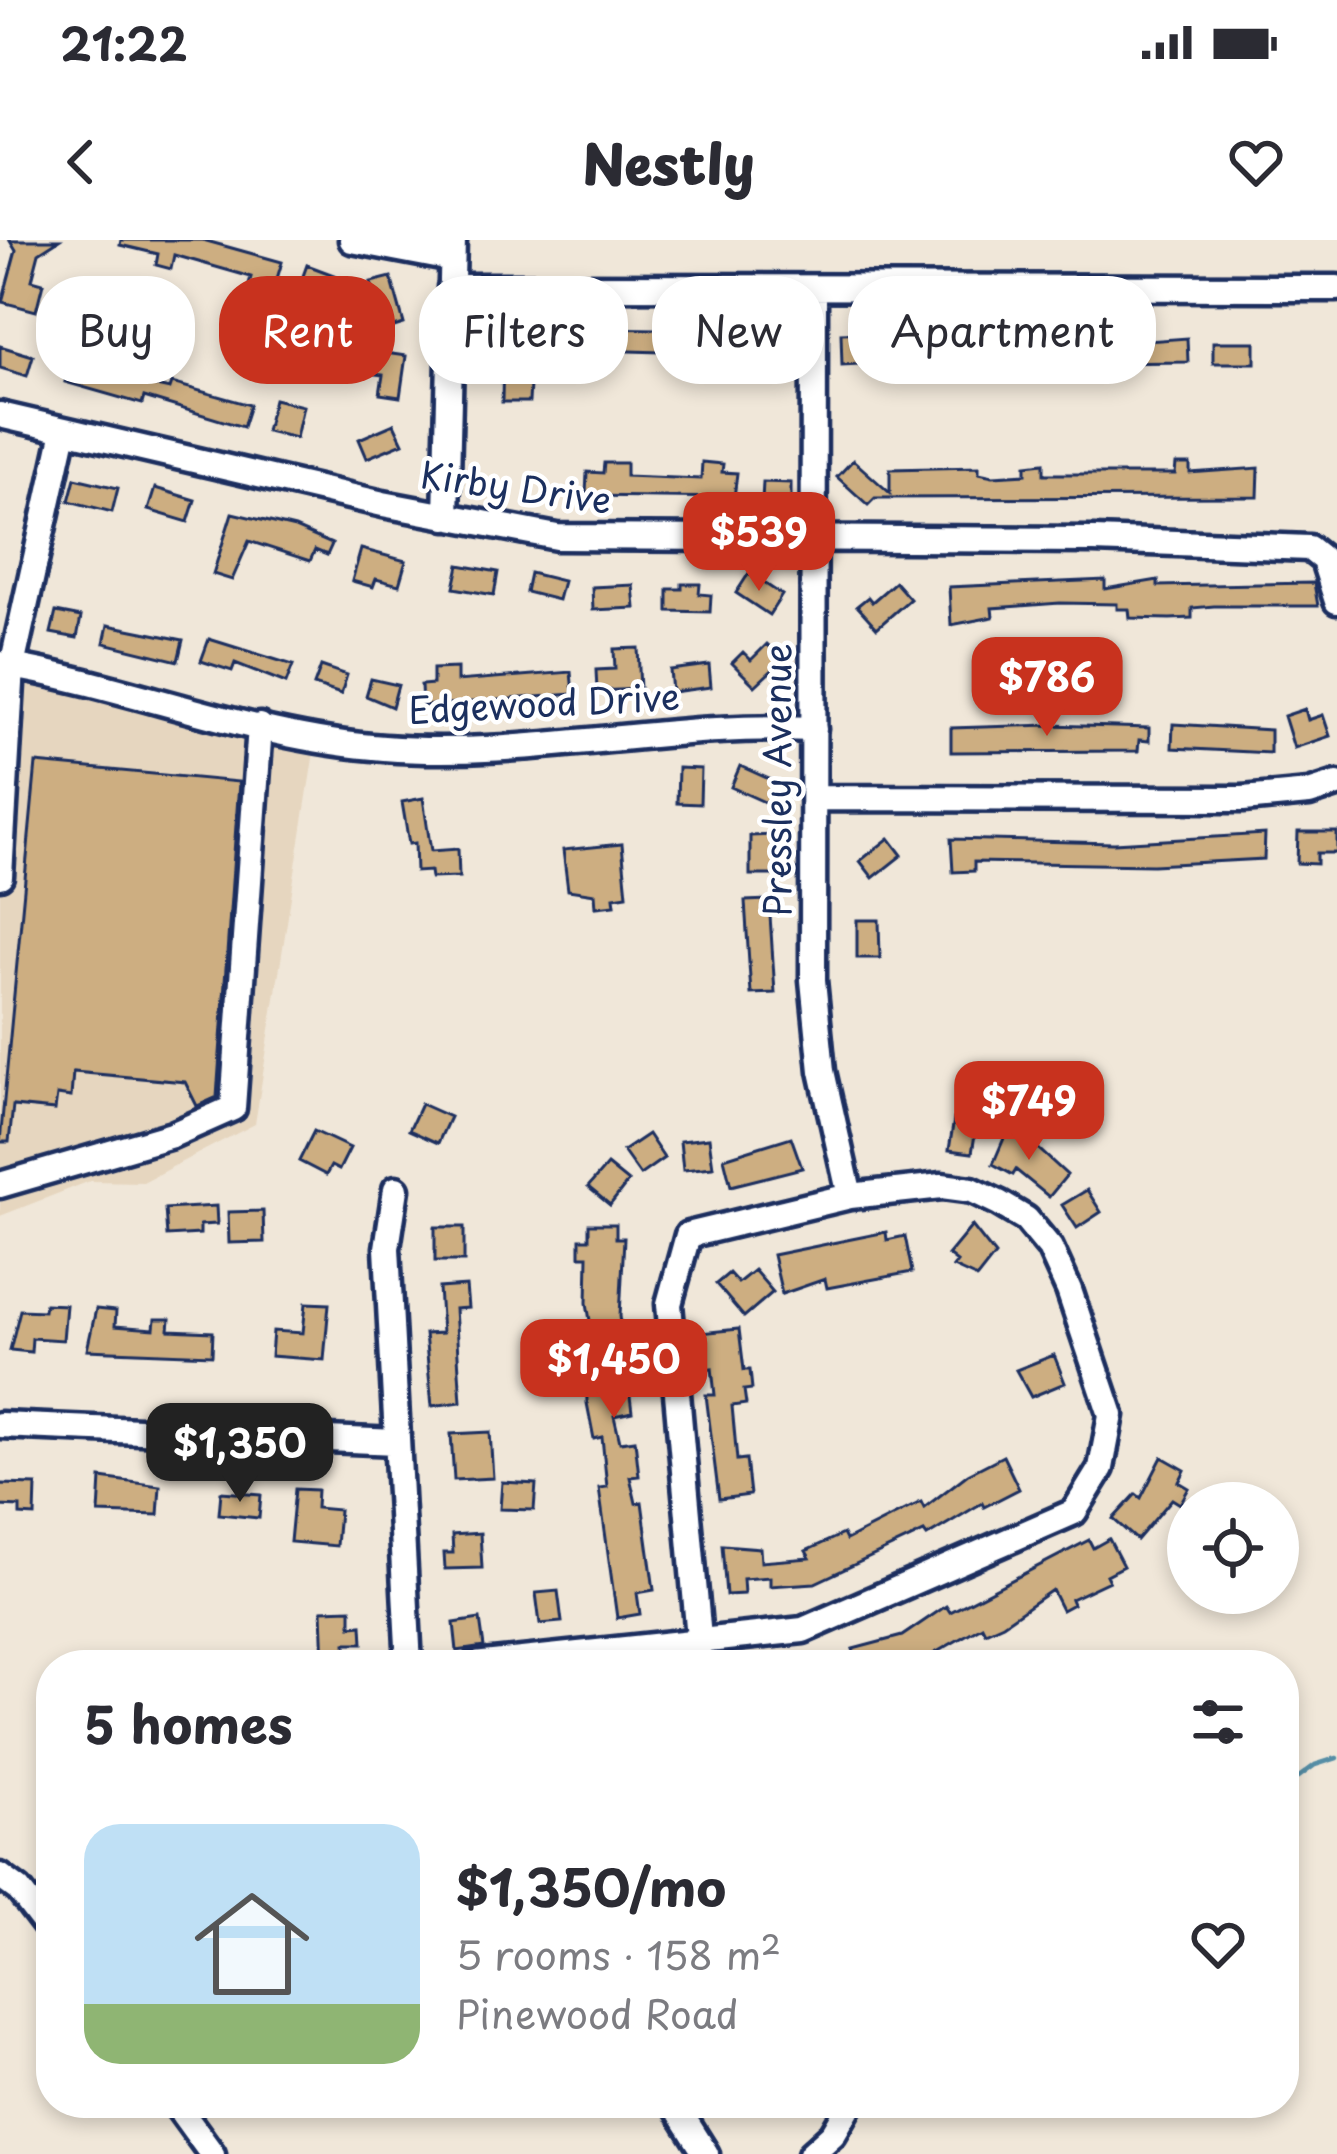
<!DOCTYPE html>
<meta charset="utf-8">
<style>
body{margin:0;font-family:"Playpen Sans",sans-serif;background:#f2f2f3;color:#2b2b33;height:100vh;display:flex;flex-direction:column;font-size:45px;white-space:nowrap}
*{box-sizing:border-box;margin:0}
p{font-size:39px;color:#7c7c81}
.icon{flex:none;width:66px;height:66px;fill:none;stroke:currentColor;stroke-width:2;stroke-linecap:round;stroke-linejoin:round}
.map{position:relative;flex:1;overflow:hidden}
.details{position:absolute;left:36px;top:1410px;width:1263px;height:468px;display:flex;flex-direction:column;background:#fff;border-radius:48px;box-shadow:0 6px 18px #0003}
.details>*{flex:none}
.hud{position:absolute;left:36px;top:36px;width:1266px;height:108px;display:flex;gap:24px}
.tools{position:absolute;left:1167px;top:1242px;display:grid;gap:24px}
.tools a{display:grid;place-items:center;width:132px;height:132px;border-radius:50%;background:#fff;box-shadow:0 6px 18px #0003;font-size:60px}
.price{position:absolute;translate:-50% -102px;padding:0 27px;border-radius:24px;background:#c8321e;color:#fff;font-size:39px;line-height:78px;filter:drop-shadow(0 3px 6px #0008)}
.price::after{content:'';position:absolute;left:50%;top:72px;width:36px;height:27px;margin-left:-18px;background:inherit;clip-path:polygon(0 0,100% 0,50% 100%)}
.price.on{background:#222;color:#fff}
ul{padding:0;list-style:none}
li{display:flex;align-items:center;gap:36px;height:300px;padding:0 48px}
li+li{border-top:3px solid #e1e1e2}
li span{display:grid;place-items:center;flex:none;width:336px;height:240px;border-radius:36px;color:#555}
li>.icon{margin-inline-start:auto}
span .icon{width:144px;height:144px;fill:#fffc;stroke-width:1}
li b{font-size:51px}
h2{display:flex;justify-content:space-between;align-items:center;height:144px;padding:0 48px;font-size:51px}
.tag{padding:0 42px;border-radius:48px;background:#fff;box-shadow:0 6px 18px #0003;font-size:42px;line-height:108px}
.tag.on{background:#c8321e;color:#fff}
.status{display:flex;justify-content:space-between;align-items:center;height:84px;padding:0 60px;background:#fff;direction:ltr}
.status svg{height:33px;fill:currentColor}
header{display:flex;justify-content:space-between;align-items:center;height:156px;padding:0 48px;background:#fff;font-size:54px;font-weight:800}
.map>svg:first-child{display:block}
</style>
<div class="status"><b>21:22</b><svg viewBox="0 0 49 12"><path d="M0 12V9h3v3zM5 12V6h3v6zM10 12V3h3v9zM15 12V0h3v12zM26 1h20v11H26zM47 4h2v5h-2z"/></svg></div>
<header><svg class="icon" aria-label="back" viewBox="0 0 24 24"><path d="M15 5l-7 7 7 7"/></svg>Nestly<svg class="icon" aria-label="heart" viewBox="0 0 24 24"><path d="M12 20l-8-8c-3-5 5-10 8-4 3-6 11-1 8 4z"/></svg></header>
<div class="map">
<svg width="1337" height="1914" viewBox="0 0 1337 1914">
<rect width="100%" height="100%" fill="#f0e7d9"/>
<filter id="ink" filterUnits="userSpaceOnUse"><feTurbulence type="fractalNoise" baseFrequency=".00833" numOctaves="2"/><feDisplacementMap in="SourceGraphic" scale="24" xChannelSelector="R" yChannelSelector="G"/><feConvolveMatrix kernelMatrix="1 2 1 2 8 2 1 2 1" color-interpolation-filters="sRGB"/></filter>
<g filter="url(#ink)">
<path fill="#e6d6bf" d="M 0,436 L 200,479 L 314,512 L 255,884 L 143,942 L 90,941 L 0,976 Z"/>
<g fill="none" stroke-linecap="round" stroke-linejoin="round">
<path stroke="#568ea6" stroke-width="4.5" d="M 1284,1548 L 1315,1525 L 1337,1518"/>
</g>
<path fill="#cdae81" stroke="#1b2f5e" stroke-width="3" d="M 10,0 L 59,0 L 39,13 L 32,40 L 43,43 L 36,71 L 2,62 L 16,10 Z
M 121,0 L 203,0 L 282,22 L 273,52 L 249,44 L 251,37 L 174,15 L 171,29 L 156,25 L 158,14 L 120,5 Z
M 307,25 L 339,37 L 331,59 L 299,47 Z
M 391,37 L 404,84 L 384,90 L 371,42 Z
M 496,69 L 516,69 L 516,127 L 523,127 L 523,144 L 530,144 L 529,162 L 502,162 L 503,111 L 496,112 Z
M 788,87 L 783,133 L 762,134 L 761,112 L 746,112 L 746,88 Z
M 595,88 L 716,90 L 715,120 L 696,120 L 696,113 L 595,110 Z
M 996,88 L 1120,103 L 1187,98 L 1188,122 L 1100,123 L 1100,132 L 1085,132 L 1085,123 L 1014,114 L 1013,120 L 974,113 L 916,117 L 916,113 L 879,115 L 879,123 L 842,125 L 841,93 Z
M 1213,102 L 1255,102 L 1255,123 L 1213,123 Z
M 0,106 L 33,116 L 27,136 L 0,128 Z
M 385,113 L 406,116 L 400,157 L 380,154 L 383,135 L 375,134 L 376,121 L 384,122 Z
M 72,119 L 119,138 L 170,149 L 172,143 L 250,165 L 243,187 L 144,157 L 142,164 L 65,142 Z
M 274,159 L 303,166 L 296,198 L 266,191 Z
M 394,184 L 403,203 L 367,218 L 359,199 Z
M 853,220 L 890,253 L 890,229 L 979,227 L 979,233 L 993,236 L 1026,234 L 1026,225 L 1044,223 L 1044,234 L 1175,234 L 1176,224 L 1190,224 L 1190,233 L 1259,228 L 1258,257 L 875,258 L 868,265 L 837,237 Z
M 702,222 L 723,224 L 722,232 L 737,233 L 734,258 L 586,256 L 587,232 L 603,233 L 604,223 L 626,223 L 626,236 L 701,239 Z
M 75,238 L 118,248 L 112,272 L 69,261 Z
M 763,242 L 791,243 L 791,262 L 762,261 Z
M 155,248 L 195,260 L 188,282 L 148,270 Z
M 232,273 L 295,288 L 332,304 L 327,315 L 315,310 L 310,321 L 249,301 L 232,340 L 213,334 Z
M 361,309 L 406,321 L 399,345 L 376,339 L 373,347 L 352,341 Z
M 459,325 L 498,332 L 494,355 L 454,348 Z
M 530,333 L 563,341 L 558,360 L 526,352 Z
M 749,333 L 782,355 L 769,375 L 736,353 Z
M 1105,340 L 1105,349 L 1158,340 L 1158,346 L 1314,343 L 1318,366 L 1214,366 L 1192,368 L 1192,378 L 1170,379 L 1130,378 L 1129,369 L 1117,369 L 1117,364 L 1060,363 L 992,368 L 993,377 L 951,385 L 949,347 Z
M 895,342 L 910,359 L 877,388 L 857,366 L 868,357 L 872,362 Z
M 682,344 L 700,344 L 699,354 L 711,355 L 710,372 L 668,371 L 668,349 L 682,349 Z
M 633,345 L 635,368 L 593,370 L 592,347 Z
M 56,372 L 81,377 L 77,398 L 51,393 Z
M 108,385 L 183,400 L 178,421 L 104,403 Z
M 209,399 L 293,425 L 286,443 L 235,423 L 232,431 L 201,421 Z
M 767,404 L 783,420 L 755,446 L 732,423 L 743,412 L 751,420 Z
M 638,408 L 640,449 L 597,451 L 596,430 L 615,429 L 614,409 Z
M 709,425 L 711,447 L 672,452 L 670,430 Z
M 321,426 L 347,435 L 341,454 L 314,445 Z
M 457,428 L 457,441 L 571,432 L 573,454 L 422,466 L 421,445 L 433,444 L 433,429 Z
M 371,439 L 398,445 L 392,467 L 366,456 Z
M 1305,469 L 1308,480 L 1323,475 L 1330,496 L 1294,508 L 1284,476 Z
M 1173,484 L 1270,490 L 1270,513 L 1172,508 Z
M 1049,485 L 1149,488 L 1149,501 L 1139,500 L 1138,511 L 951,512 L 951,488 Z
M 36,523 L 239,542 L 217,857 L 197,866 L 185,842 L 73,832 L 71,857 L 57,855 L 55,870 L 13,866 L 9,902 L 0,902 Z
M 740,526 L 778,543 L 769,564 L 731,547 Z
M 678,528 L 701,529 L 700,564 L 677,563 Z
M 423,558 L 431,611 L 458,609 L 459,637 L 431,638 L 430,631 L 416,632 L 415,603 L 409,604 L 402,562 Z
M 1298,592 L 1337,592 L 1337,613 L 1317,613 L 1317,624 L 1297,623 Z
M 1265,594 L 1264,619 L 1153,625 L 974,622 L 974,631 L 953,632 L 951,599 L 1114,603 Z
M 775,595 L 775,635 L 750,635 L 750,596 Z
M 889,598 L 902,615 L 873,638 L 860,621 Z
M 622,604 L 627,655 L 614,657 L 615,665 L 596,667 L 595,654 L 568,650 L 563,610 Z
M 769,660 L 775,753 L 751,754 L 745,661 Z
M 857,680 L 879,680 L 880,718 L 857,718 Z
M 421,864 L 450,877 L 438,903 L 409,890 Z
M 954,879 L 977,882 L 972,913 L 949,910 Z
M 1008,889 L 1031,902 L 1067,935 L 1049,957 L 1016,930 L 1013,935 L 993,924 Z
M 314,891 L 350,908 L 339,930 L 331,926 L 326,935 L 299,921 Z
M 648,894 L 664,918 L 640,935 L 623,911 Z
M 791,897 L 802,928 L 731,946 L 724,918 Z
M 709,898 L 713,927 L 683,930 L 680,901 Z
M 607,925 L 628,942 L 610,965 L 588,947 Z
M 1087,950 L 1101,972 L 1077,988 L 1062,965 Z
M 216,966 L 217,984 L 200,985 L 200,994 L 167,996 L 165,969 Z
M 263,971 L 264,1002 L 229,1003 L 228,972 Z
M 589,984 L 616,984 L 616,998 L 624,998 L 620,1076 L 632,1172 L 614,1176 L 620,1202 L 635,1200 L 639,1236 L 630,1237 L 636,1263 L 642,1262 L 654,1350 L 637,1353 L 640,1374 L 617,1378 L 599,1248 L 607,1247 L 602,1197 L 594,1199 L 587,1163 L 586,1117 L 596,1116 L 587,1063 L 588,1016 L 580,1016 L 580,999 L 589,999 Z
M 972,986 L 995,1015 L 977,1038 L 953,1027 L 957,1022 L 948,1015 Z
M 435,987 L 464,987 L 464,1021 L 435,1021 Z
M 886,992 L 887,1000 L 905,996 L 912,1032 L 827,1048 L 825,1039 L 782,1054 L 773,1015 Z
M 754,1030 L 773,1052 L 744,1077 L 716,1044 L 729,1033 L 738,1043 Z
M 466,1046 L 468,1068 L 455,1069 L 461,1162 L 432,1166 L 425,1094 L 442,1093 L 439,1048 Z
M 306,1063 L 329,1064 L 324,1120 L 271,1116 L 273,1091 L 303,1093 Z
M 45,1064 L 66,1065 L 63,1100 L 32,1098 L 31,1112 L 10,1110 L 20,1070 L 44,1071 Z
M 96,1069 L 116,1071 L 115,1086 L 154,1089 L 155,1079 L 170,1079 L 169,1090 L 213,1092 L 212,1115 L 87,1110 Z
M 739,1089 L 744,1130 L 750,1130 L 752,1149 L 744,1150 L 746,1164 L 732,1166 L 737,1220 L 746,1219 L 750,1255 L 719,1259 L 706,1155 L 715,1155 L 712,1128 L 704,1129 L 700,1093 Z
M 1054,1115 L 1065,1143 L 1031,1157 L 1016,1130 Z
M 490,1192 L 493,1238 L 454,1240 L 451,1194 Z
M 1003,1216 L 1019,1249 L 984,1267 L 982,1263 L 927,1296 L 924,1292 L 815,1343 L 770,1346 L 770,1337 L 743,1339 L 744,1354 L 726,1355 L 722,1305 L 760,1308 L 761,1322 L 810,1318 L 806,1311 L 843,1294 L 846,1300 L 921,1262 L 924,1268 L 968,1234 Z
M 1162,1217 L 1185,1230 L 1179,1242 L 1189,1248 L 1180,1264 L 1172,1259 L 1137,1300 L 1113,1279 L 1136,1254 L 1141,1258 Z
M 101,1238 L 160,1246 L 158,1275 L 99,1273 Z
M 502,1242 L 536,1244 L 534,1270 L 500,1269 Z
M 0,1244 L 36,1245 L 35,1276 L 20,1275 L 20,1267 L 0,1266 Z
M 295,1249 L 317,1250 L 316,1268 L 339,1270 L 336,1306 L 290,1302 Z
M 221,1252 L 261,1255 L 259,1278 L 219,1274 Z
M 480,1293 L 482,1328 L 445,1329 L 444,1313 L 453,1313 L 452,1295 Z
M 1109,1299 L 1123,1326 L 1106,1335 L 1109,1341 L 1071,1359 L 1073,1364 L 1062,1370 L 1052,1350 L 1003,1384 L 985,1392 L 982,1386 L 914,1425 L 859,1425 L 853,1409 L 902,1396 L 946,1366 L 950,1372 L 1089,1300 L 1093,1308 Z
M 558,1351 L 562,1382 L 540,1384 L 536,1353 Z
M 351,1369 L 351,1386 L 362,1385 L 363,1403 L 346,1403 L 347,1425 L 324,1425 L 322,1370 Z
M 480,1379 L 484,1407 L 457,1411 L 454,1383 Z"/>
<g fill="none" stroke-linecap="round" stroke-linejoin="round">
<g stroke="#1b2f5e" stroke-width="33">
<path id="minor" d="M 352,0 L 452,19
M 451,47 L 1337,48
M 814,49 L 813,740 L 822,831 L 850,956
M 0,175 L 383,264 L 557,297 L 1094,300 L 1309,308 L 1324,320 L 1337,361
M 446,277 L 453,0
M 0,424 C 129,445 254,499 384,508 C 528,519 671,482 814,489
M 814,558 L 1243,559 L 1309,553 L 1337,544
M 0,636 L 12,426 L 64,191
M 0,945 L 172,895 L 233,868 L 260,486
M 396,949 L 387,1008 L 409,1425
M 0,1185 L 396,1202
M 474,1425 L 803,1390 L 1074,1272 L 1101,1228 L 1111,1175 L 1069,1050 L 1050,1008 L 1026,979 L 999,963 L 972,950 L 942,946 L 850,956 L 688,995 L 669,1064 L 699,1398
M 0,1636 L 19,1650 L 51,1692
M 175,1863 L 212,1914
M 674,1863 L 706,1914
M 811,1914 L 833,1894 L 851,1863"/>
</g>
<use href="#minor" stroke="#fff" stroke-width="24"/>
</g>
</g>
<g text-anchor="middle" stroke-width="9" stroke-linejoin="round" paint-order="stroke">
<g font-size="36" fill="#1b2f5e" stroke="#fff">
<text transform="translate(516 248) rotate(8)" y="13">Kirby Drive</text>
<text transform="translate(544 464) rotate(-3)" y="13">Edgewood Drive</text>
<text transform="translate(778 540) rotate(-90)" y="13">Pressley Avenue</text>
</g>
</g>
</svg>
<div class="tools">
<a><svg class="icon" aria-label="locate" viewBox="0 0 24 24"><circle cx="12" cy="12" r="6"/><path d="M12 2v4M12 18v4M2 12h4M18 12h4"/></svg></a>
</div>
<b class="price" style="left:759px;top:354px">$539</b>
<b class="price" style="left:1047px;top:499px">$786</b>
<b class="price" style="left:1029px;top:923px">$749</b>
<b class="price" style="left:614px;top:1181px">$1,450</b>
<b class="price on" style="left:240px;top:1265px">$1,350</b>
<div class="hud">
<a class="tag">Buy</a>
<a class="tag on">Rent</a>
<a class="tag">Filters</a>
<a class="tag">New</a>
<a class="tag">Apartment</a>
</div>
<section class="details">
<h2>5 homes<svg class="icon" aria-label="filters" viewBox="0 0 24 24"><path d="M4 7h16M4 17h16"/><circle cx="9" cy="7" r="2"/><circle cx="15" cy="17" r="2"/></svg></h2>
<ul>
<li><span style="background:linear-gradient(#bfe0f5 75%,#8fb573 0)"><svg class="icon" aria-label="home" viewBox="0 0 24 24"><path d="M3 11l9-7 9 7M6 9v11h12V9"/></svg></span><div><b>$1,350/mo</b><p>5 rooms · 158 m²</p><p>Pinewood Road</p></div><svg class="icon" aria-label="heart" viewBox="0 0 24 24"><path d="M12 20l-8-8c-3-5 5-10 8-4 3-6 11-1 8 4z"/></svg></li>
</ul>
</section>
</div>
